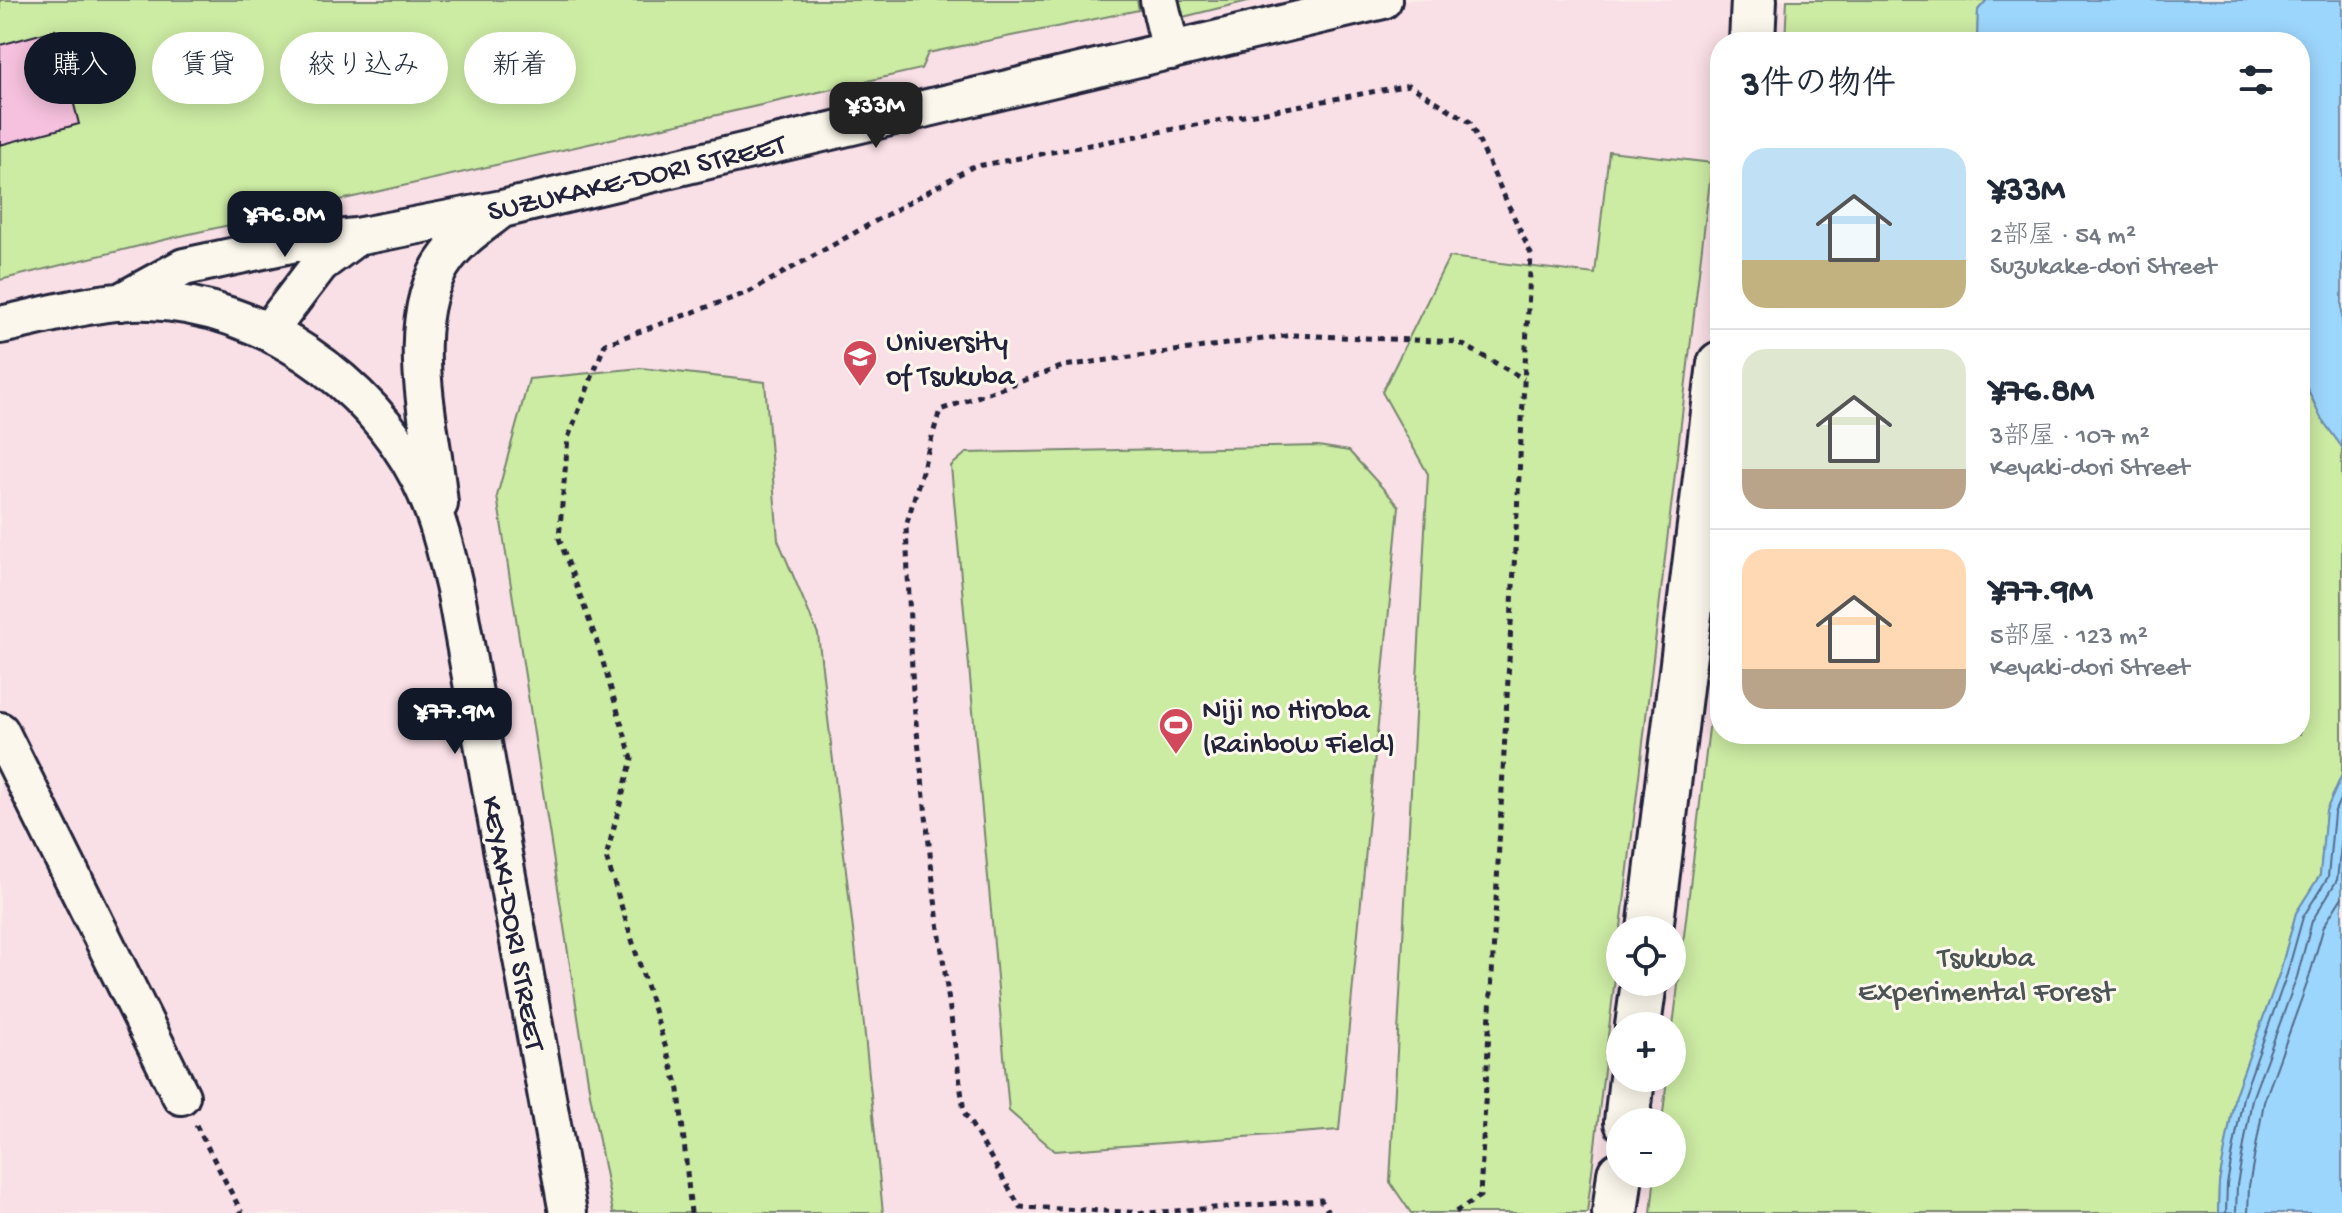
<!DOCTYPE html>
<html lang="ja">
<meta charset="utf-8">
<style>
body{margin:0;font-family:"Gochi Hand","Klee One",sans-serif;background:#f2f2f3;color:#1f2937;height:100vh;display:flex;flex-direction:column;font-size:30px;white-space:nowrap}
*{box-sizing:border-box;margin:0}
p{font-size:26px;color:#747a83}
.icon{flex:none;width:44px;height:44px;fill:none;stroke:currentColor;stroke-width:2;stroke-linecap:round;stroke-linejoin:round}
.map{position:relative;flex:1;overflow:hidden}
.drawer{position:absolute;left:1710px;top:32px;width:600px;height:712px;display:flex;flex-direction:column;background:#fff;border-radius:32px;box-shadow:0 4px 20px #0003}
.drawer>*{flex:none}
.top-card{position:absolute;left:24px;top:32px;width:760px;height:72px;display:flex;gap:16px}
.buttons{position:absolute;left:1606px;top:916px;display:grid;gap:16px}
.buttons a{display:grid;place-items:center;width:80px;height:80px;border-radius:50%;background:#fff;box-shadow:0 4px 20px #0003;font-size:40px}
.price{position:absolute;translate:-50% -68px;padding:0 18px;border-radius:16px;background:#111827;color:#fff;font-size:26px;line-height:52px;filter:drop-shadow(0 2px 4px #0008)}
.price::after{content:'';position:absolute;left:50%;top:48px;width:24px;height:18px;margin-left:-12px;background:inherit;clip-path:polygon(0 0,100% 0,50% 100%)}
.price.selected{background:#222;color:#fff}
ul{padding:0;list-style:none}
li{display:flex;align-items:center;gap:24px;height:200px;padding:0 32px}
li+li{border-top:2px solid #e0e1e3}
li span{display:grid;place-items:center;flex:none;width:224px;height:160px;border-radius:24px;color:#555}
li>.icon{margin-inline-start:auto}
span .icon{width:96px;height:96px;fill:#fffc;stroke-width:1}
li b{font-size:34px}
h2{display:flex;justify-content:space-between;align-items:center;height:96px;padding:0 32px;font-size:34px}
.chip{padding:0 28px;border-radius:36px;background:#fff;box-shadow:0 4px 20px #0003;font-size:28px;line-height:72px}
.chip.selected{background:#111827;color:#fff}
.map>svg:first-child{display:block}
</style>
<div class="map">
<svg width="2342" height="1213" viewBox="0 0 2342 1213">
<rect width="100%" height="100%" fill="#faece9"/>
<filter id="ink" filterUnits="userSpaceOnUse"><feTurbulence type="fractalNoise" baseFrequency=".0125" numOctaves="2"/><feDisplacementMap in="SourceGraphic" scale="16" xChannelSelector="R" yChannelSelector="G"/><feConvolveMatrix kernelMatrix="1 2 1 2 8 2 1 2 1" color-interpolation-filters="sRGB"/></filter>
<g filter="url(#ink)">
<path fill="#f9dfe6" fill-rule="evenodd" d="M 0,0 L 2342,0 L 2342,1213 L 0,1213 ZM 1720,42 L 2300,42 L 2300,734 L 1720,734 ZM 1620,930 L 1672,930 L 1672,982 L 1620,982 ZM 1620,1026 L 1672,1026 L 1672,1078 L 1620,1078 ZM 1620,1122 L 1672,1122 L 1672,1174 L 1620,1174 Z"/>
<path fill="#cceba3" stroke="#77866f" stroke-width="2" d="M 0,0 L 1137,0 L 1139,10 L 928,53 L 921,69 L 176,237 L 0,280 Z
M 1175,0 L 1252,0 L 1179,18 Z
M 1787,0 L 1987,0 L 1978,10 L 1977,42 L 1785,42 Z
M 1609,151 L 1712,163 L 1587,1213 L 1411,1213 L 1390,1182 L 1428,474 L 1382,392 L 1449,257 L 1595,274 Z
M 641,368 L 765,382 L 778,540 L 818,634 L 862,1006 L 883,1213 L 613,1213 L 590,1094 L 497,496 L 529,379 Z
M 2300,372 L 2321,418 L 2342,447 L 2342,775 L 2326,811 L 2320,875 L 2296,913 L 2280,972 L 2235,1095 L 2219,1183 L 2218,1213 L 1651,1213 L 1655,1174 L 1672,1174 L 1672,1122 L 1662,1122 L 1667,1078 L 1672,1078 L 1672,1035 L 1720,637 L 1720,734 L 2300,734 Z
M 1318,446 L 1349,451 L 1399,506 L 1339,1130 L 1055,1151 L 1009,1111 L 951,466 L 966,453 Z"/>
<path fill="#9dd6fd" stroke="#6c8eaf" stroke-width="2" d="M 1987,0 L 2342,0 L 2342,447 L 2321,418 L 2300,372 L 2300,42 L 1977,42 L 1978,10 Z
M 2342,775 L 2342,1213 L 2218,1213 L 2219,1183 L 2235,1095 L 2280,972 L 2296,913 L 2320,875 L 2326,811 Z"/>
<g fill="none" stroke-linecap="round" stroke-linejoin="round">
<path stroke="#536a89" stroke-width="2" d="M 2226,1213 L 2227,1184 L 2243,1097 L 2287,974 L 2303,917 L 2328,877 L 2334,813 L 2342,795
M 2236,1213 L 2237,1185 L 2252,1099 L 2297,977 L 2312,921 L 2337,880 L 2342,837
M 2248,1213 L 2249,1186 L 2264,1102 L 2308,981 L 2324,926 L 2342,897"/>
</g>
<path fill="#f6c1de" stroke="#22223b" stroke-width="2" d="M 55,30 L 79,124 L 0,145 L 0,45 Z"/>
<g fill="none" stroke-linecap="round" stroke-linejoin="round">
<g stroke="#22223b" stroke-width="42">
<path id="minor" d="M 1159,0 L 1171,51
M 120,302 L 184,267 L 296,243 L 356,237 L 502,209 L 1383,0
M 0,325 C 49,315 100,299 150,301 C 260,305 369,381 419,478 C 438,515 447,555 456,594 L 568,1213
M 268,332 L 320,264 L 356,237
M 439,504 C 433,432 399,319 447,257 C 460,239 480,226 498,212
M 0,731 L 181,1096"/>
</g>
<g stroke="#22223b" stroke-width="50">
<path id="major" d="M 1752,42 L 1754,0
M 1650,930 L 1720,364
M 1638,1026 L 1644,982
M 1627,1122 L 1632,1078
M 1615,1213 L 1620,1174"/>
</g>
<path stroke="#22223b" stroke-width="5" stroke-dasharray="6 6" stroke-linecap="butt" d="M 196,1125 L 242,1213
M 691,1213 L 679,1090 L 606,857 L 632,759 L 596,639 L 559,538 L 568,438 L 605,344 L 749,292 L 972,167 L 1409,85 L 1470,122 L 1531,254 L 1480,1196 L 1454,1213
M 1329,1213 L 1321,1200 L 1147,1213 L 1020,1207 L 964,1112 L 935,900 L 913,694 L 906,526 L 940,410 L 1064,366 L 1293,335 L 1458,342 L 1524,379"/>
<use href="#minor" stroke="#fbf7ec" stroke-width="36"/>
<use href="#major" stroke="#fbf7ec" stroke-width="44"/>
</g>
</g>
<defs>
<g id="university-pin" transform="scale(1.8)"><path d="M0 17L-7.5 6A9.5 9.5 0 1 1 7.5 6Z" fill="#d1495b" stroke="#fbf7ec"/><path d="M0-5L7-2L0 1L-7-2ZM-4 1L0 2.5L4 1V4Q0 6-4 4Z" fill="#fff"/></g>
<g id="stadium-pin" transform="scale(1.8)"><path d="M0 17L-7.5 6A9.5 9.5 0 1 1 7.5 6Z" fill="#d1495b" stroke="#fbf7ec"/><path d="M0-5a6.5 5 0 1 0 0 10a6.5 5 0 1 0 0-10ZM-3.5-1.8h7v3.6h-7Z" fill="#fff"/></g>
</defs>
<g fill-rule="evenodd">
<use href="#university-pin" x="860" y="357"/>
<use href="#stadium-pin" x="1176" y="725"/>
</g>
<g text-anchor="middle" stroke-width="6" stroke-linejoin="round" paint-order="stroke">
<g font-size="30" fill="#22223b" stroke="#fbf7ec">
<text transform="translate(636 176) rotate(-13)" y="10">SUZUKAKE-DORI STREET</text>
<text transform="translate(515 923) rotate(80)" y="10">KEYAKI-DORI STREET</text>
</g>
<g font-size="30" fill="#22223b" stroke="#fbf7ec" text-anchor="start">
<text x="886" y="350">University<tspan x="886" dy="34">of Tsukuba</tspan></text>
<text x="1202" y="718">Niji no Hiroba<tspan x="1202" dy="34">(Rainbow Field)</tspan></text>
</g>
<g font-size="30" fill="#4c5455" stroke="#fbf7ec">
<text x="1986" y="966">Tsukuba<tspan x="1986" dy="34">Experimental Forest</tspan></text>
</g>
</g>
</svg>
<div class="buttons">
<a><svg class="icon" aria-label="locate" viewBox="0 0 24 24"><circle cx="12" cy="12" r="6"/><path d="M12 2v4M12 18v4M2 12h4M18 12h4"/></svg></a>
<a>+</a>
<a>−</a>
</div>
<b class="price selected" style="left:876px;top:150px">¥33M</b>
<b class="price" style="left:285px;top:259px">¥76.8M</b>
<b class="price" style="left:455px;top:756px">¥77.9M</b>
<div class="top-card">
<a class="chip selected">購入</a>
<a class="chip">賃貸</a>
<a class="chip">絞り込み</a>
<a class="chip">新着</a>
</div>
<section class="drawer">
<h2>3件の物件<svg class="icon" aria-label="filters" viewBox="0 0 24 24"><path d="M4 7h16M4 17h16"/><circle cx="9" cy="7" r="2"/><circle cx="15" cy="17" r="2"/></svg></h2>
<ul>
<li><span style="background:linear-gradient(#bfe0f5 70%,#c2b280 0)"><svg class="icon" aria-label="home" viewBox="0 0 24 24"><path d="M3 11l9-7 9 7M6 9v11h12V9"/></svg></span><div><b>¥33M</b><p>2部屋 · 54 m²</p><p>Suzukake-dori Street</p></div></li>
<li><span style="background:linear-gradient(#dfe7d0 75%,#b9a48a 0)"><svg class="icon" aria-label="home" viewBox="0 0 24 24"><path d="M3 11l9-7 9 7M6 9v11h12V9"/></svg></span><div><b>¥76.8M</b><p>3部屋 · 107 m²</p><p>Keyaki-dori Street</p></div></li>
<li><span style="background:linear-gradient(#ffd9b3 75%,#b9a48a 0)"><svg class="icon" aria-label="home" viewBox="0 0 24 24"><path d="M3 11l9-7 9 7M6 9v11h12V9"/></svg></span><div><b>¥77.9M</b><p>5部屋 · 123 m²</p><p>Keyaki-dori Street</p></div></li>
</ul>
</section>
</div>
